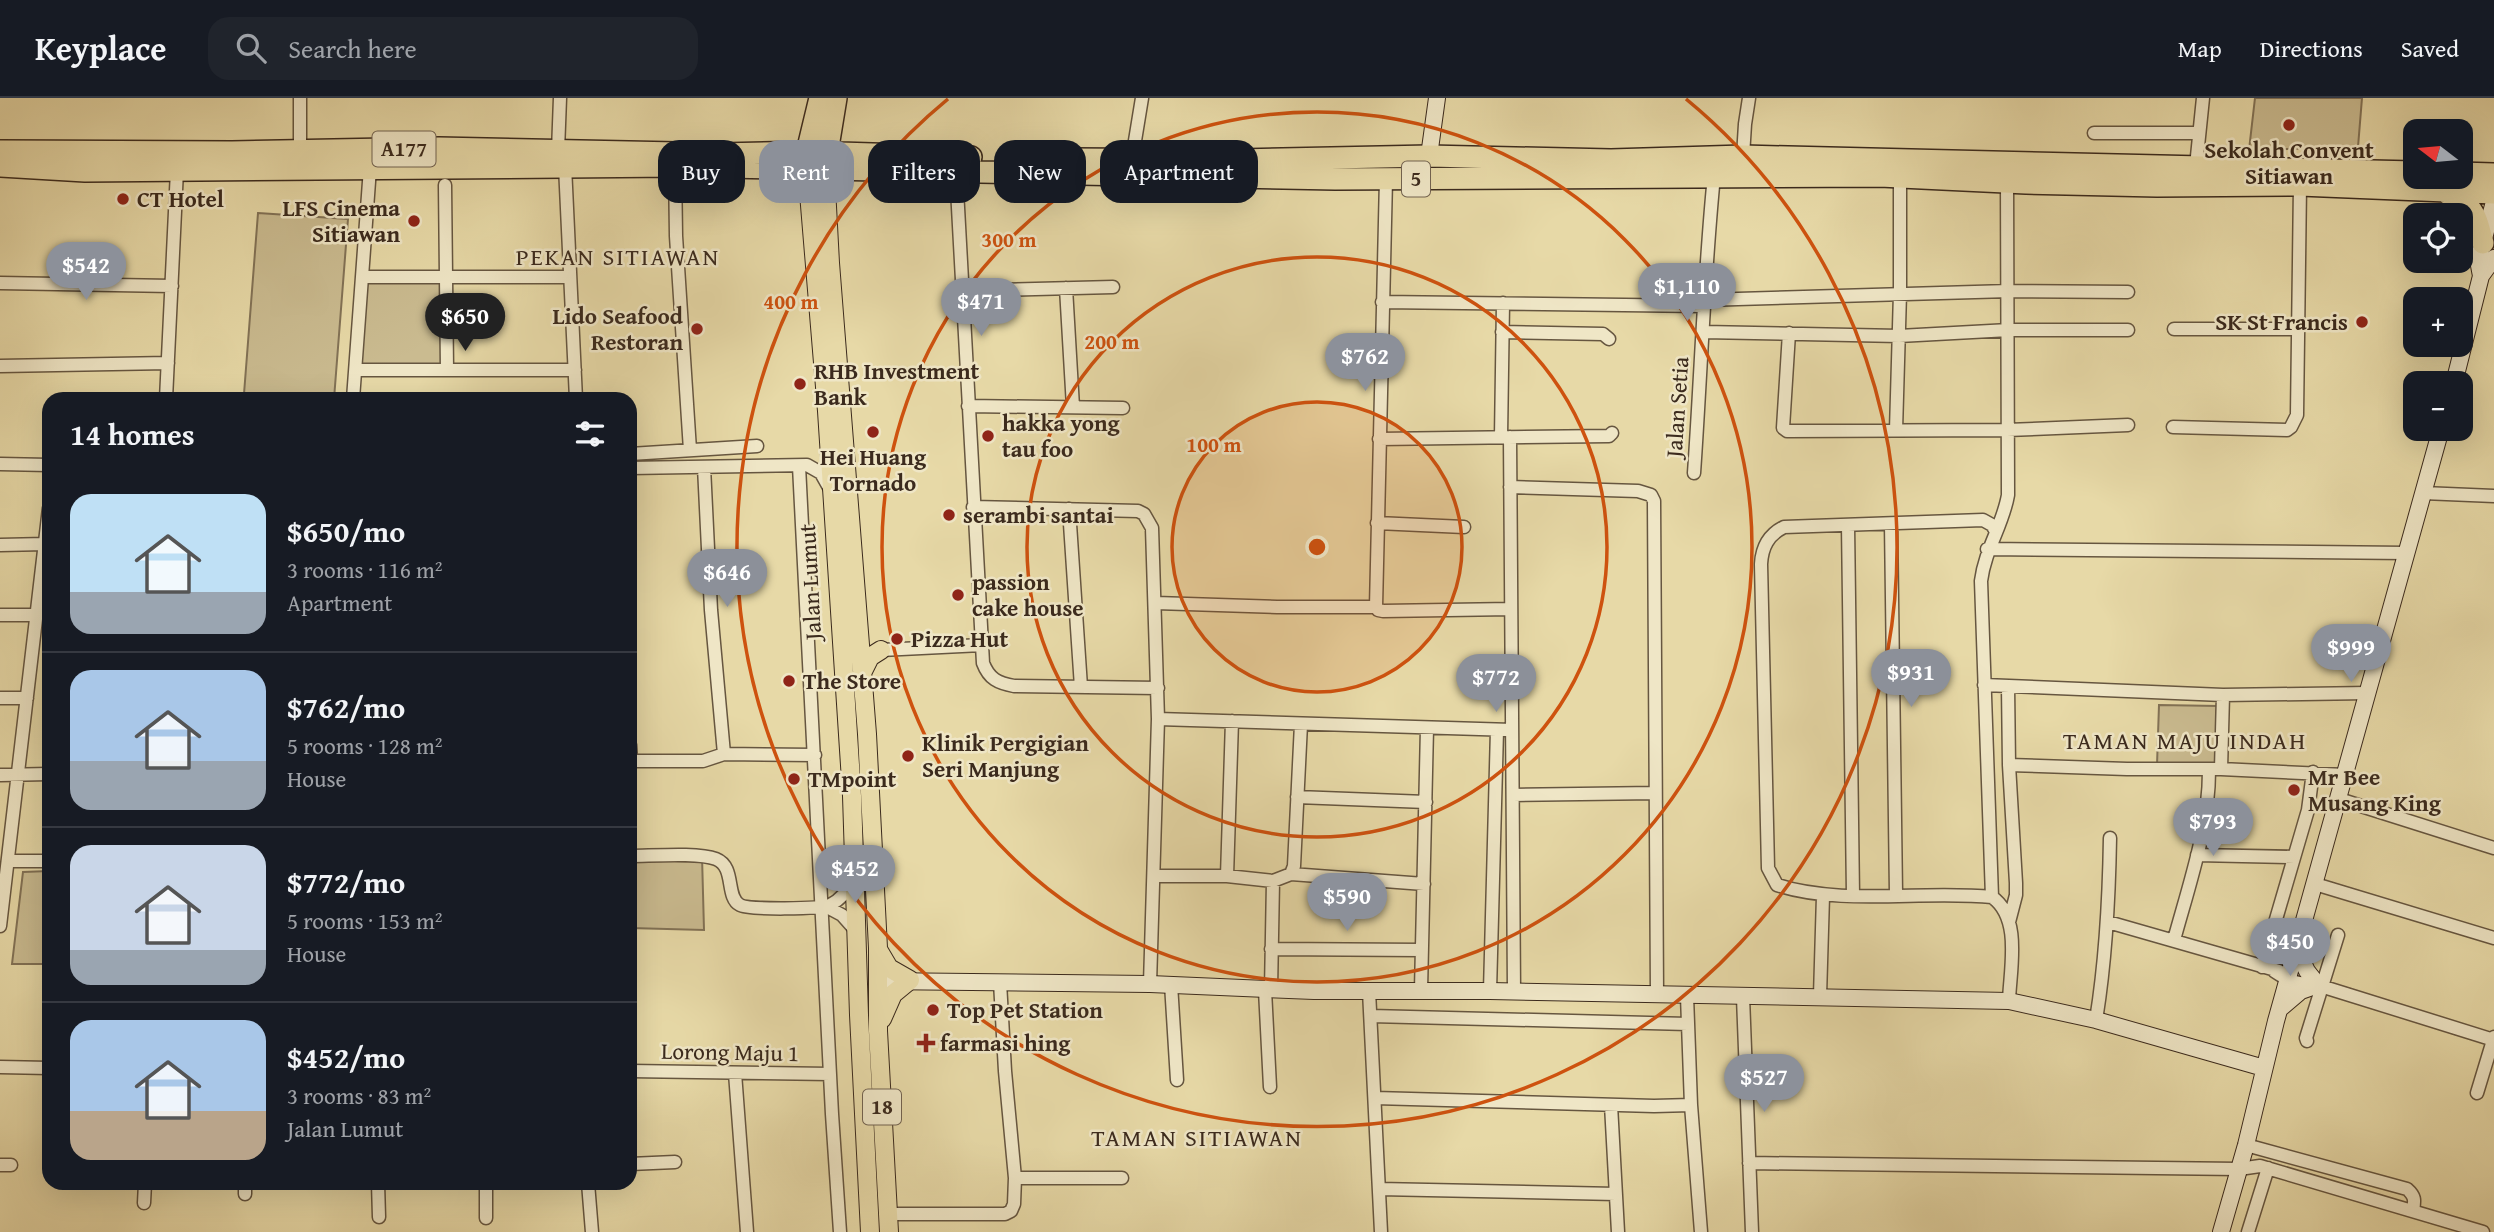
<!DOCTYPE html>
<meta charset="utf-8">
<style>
body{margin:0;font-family:"Gentium Book Plus",serif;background:#20242c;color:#f1f3f6;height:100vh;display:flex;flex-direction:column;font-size:26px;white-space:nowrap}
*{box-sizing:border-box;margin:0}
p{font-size:23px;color:#9ea1a6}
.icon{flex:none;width:38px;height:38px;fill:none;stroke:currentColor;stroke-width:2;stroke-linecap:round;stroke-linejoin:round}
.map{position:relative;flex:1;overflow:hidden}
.drawer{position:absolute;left:42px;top:294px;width:595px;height:798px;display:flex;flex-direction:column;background:#171b24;border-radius:21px;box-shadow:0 7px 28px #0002}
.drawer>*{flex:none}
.top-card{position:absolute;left:658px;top:42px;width:665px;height:63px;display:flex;gap:14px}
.needle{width:46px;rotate:286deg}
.buttons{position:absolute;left:2403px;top:21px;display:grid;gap:14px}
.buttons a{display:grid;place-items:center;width:70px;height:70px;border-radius:14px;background:#171b24;box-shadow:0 7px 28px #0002;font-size:35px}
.price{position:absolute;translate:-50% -60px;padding:0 16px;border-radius:24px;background:#8c9099;color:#fff;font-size:23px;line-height:46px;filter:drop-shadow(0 2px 4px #0008)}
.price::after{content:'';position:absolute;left:50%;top:42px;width:21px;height:16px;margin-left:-10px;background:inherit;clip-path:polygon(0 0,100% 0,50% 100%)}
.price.active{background:#222;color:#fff}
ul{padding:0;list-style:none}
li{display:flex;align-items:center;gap:21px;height:175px;padding:0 28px}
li+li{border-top:2px solid #363941}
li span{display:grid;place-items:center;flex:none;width:196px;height:140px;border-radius:21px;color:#555}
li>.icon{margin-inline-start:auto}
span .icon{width:84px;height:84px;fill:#fffc;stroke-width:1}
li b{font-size:30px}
h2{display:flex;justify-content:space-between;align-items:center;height:84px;padding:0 28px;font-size:30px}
.pill{padding:0 24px;border-radius:21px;background:#171b24;box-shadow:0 7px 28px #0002;font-size:24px;line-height:63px}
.pill.active{background:#8c9099;color:#fff}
header{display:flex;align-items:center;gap:42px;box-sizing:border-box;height:98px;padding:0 35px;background:#171b24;border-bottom:2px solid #363941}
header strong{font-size:33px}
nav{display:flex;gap:38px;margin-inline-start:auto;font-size:24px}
.search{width:490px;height:63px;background:#20242c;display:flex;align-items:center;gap:18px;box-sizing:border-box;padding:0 24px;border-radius:21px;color:#9ea1a6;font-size:26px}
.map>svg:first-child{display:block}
</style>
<header>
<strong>Keyplace</strong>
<div class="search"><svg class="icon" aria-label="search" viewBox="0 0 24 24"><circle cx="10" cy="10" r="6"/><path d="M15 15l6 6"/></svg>Search here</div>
<nav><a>Map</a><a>Directions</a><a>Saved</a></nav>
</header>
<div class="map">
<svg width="2494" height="1134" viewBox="0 0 2494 1134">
<rect width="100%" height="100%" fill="#e7d9a7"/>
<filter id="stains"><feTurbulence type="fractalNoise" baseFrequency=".00286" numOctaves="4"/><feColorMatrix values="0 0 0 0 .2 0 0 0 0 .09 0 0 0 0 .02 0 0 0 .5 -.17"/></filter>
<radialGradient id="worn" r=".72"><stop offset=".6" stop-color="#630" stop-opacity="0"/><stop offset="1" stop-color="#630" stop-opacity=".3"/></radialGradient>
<path fill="#cabb90" stroke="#827256" stroke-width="2" d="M 2255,0 L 2362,0 L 2358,49 L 2249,52 Z
M 258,115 L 348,121 L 334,301 L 244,296 Z
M 362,179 L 446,179 L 447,272 L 356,272 Z
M 2159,607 L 2218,608 L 2216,669 L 2157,667 Z
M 630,758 L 702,758 L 704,832 L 630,830 Z
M 49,773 L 49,866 L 12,866 L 23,774 Z"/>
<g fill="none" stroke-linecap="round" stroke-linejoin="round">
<g stroke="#665640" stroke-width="15">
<path id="street" d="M 2094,35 L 2199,35
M 300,53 L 300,0
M 558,53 L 560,0
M 1743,58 L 1745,26 L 1749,0
M 1132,61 L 1142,0
M 565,68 L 576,301
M 675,68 L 676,138 L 690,352
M 2196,68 L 2203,0
M 956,73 L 983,565 C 989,581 998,585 1014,588 L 1158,590
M 445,87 L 447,272
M 362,179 L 570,179
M 0,185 L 172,188
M 1066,190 L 1073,309
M 962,193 L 1113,189
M 1704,202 L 2009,193 L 2128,194
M 1382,204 L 1704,208
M 2174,231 L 2298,231
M 1502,234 L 1603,236 L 1609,241
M 1704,234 L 1899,238 L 2009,232 L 2128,232
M 1789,235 L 1783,330 L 1787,333 L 2007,332 L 2128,327
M 0,268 L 168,265
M 356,272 L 575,272
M 166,301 L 177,72
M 353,301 L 370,70
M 968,308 L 1123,310
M 2173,329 L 2287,332 L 2291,329 L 2297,317 L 2300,87
M 1896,332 L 1900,195 L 1900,78
M 1501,339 L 1503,205
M 1510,339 L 1514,893
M 1379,341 L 1609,338 L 1612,335
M 630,356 L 757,348
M 0,366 L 49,367
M 799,368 L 832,1016 L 840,1134
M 704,369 L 711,512 L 724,656
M 630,370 L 807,367 L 821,375 L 830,391
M 1694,375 C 1701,276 1704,177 1714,78
M 1510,389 L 1638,393 L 1651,397 L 1654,403 L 1657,896
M 2423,395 L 2494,398
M 973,409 L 1138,413 L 1144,416 L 1152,430 L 1158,621 L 1150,886
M 1069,411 L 1081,589
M 1377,425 L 1464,429
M 1891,426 L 1896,796
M 1848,427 L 1853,797
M 1995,432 L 1992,427 L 1983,422 L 1784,429 C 1768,437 1762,449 1761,466 L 1768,770 L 1777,787 C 1842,808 1923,792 1992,799 C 2022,820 2010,871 2009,903
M 0,447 L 45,446
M 1987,451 L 2407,455
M 1156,505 L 1277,509 L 1376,509 L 1378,512 L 1383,513 L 1511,511
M 1376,509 L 1386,81
M 0,517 L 36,517
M 881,552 L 982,547
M 1984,587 L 2223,597 L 2368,595
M 2008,588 L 2009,667 L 2016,785 L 2016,797 L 2009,824
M 0,600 L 27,600
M 1158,621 L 1512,632
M 630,647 L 631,663
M 630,663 L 703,663 L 724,656 L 815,657
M 2009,667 L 2127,671 L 2221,671 L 2345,677
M 2221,671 L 2223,597
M 0,677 L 49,676
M 1513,697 L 1655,695
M 1297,699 L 1426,704
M 2339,701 L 2494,750
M 2197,757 L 2294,759
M 630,758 C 651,758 698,754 716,761 C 736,769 725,799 740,807 C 748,812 821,811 830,807 C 842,801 849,791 855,780
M 8,763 L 49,763
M 1291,776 L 1294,768 L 1301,626
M 1154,778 L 1227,778 L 1273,783 L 1291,776 L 1424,786
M 1227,778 L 1232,623
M 2315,786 L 2494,840
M 1992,799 L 1981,483 C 1985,451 2003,427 2008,397 L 2007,83
M 827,809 L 842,817 L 858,835
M 2108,824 L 2279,873
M 0,828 L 49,410
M 2174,842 C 2189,787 2209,730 2209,673
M 1271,851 L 1422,852
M 2262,869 L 2308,712 L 2313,674
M 2274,873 C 2286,881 2296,887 2311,885 L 2494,942
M 1171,886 L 1177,982
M 1265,892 L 1270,989
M 1271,892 L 1273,783
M 1421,892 L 1427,630
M 1369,893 L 1381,1134
M 1490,893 L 1497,632
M 1687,898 L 1691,1007 L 1701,1134
M 1820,898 L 1823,798
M 1743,899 L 1752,1134
M 1371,918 L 1688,926
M 2096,922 C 2106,861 2109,802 2110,740
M 2307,943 L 2306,940 L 2338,837
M 0,969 L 49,970
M 630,973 L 830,976
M 735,975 L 747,1134
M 2477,995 L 2494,939
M 1375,1000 L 1654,1008 L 1691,1007
M 1611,1007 L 1618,1134
M 2246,1047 L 2407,1091 C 2415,1098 2415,1102 2413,1112
M 1749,1065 L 2239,1071 L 2260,1068 L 2483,1134
M 630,1066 L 675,1064
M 0,1067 L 11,1067
M 1015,1080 L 1122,1080
M 245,1085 L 245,1096
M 378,1085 L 379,1119
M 486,1085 L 486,1120
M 588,1085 L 592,1134
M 1379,1091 L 1616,1096
M 144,1105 L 145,1085
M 888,1116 L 1005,1116 L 1011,1113 L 1014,1106 L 1015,1080 L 1005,973 L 1000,884
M 2248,1134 L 2268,1070"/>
</g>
<g stroke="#3b2a1d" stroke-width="18">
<path id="secondary" d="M 1429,58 L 1437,0
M 2481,178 L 2494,160
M 2454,285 L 2481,178 L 2478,162 L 2494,104
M 878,883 L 1150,886 L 1314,893 L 1490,893 L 2009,903 L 2096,922 L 2264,970
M 2281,910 L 2301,893 L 2318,887 L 2307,873 L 2297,852
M 2221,1134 L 2246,1047 L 2276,923 L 2441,331"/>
</g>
<g stroke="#3b2a1d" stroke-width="20">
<path id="primary" d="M 807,71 L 827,313 L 852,698 L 859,917 L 870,1134
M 825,71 L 830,165 L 867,636 L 878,850 L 878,933 L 889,1134
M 862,575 L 870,559 L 881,552
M 879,853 L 889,870 L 910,882 L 893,896 L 882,921"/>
</g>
<g stroke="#3b2a1d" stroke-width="24">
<path id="highway" d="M 0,53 L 232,54 L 439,50 L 677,55
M 720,56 L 807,54 L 971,59
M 1070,61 L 1239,62 L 1429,58 L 1611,62 L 1743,58 L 2415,74
M 807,66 L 807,54 L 820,0
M 825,67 L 836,0
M 0,68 L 85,73 L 675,68 L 1335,81 L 1880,78 L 2026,85 L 2157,88 L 2300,87 L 2494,95
M 2460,75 L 2494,76
M 2448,96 C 2476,109 2475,117 2483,145"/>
</g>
<use href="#street" stroke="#efe6c6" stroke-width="12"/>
<use href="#secondary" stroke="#efe6c6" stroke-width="16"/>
<use href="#primary" stroke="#e7d9a7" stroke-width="18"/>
<use href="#highway" stroke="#e7d9a7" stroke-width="21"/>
</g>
<circle cx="1317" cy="449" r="145" fill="#ce520f" fill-opacity=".12"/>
<g fill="none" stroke="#ce520f" stroke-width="3.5">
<circle cx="1317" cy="449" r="145"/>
<circle cx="1317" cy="449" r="290"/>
<circle cx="1317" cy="449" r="435"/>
<path d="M1686 1A580 580 0 1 1 948 1"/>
</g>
<g fill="#8f2418" stroke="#efe6c6" stroke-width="2.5">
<circle cx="2289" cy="27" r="7"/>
<circle cx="123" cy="101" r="7"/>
<circle cx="414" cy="123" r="7"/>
<circle cx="2362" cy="224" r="7"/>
<circle cx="697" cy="231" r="7"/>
<circle cx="800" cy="286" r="7"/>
<circle cx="873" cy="334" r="7"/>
<circle cx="988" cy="338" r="7"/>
<circle cx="949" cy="417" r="7"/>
<circle cx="958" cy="497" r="7"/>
<circle cx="897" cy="541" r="7"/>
<circle cx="789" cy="583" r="7"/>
<circle cx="908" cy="658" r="7"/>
<circle cx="794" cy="681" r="7"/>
<circle cx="2294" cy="692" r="7"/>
<circle cx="933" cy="912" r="7"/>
<path d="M922.5 934.5h7v7h7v7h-7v7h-7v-7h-7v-7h7z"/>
</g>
<g text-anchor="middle" stroke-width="5" stroke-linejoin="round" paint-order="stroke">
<g fill="#efe6c6" stroke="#716250" stroke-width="2">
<rect x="372.5" y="33.5" width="63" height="35" rx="5"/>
<rect x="1402" y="63.5" width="28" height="35" rx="5"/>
<rect x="863" y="991.5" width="38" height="35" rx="5"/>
</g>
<g font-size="21" font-weight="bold" fill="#3b2a1d">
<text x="404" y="58">A177</text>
<text x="1416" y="88">5</text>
<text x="882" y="1016">18</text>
</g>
<g font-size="23" font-weight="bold" fill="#3b2a1d" stroke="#efe6c6" text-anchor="start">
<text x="2289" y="60" text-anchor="middle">Sekolah Convent<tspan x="2289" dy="26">Sitiawan</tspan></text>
<text x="137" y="109">CT Hotel</text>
<text x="400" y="118" text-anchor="end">LFS Cinema<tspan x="400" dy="26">Sitiawan</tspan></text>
<text x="683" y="226" text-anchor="end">Lido Seafood<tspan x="683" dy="26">Restoran</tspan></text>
<text x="2348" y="232" text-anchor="end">SK St Francis</text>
<text x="814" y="281">RHB Investment<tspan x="814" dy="26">Bank</tspan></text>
<text x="1002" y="333">hakka yong<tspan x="1002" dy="26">tau foo</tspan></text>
<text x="873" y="367" text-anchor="middle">Hei Huang<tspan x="873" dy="26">Tornado</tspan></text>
<text x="963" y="425">serambi santai</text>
<text x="972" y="492">passion<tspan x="972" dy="26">cake house</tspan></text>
<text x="911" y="549">Pizza Hut</text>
<text x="803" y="591">The Store</text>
<text x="922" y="653">Klinik Pergigian<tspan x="922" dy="26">Seri Manjung</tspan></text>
<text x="2308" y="687">Mr Bee<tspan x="2308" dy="26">Musang King</tspan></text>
<text x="808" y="689">TMpoint</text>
<text x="947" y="920">Top Pet Station</text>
<text x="940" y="953">farmasi hing</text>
</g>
<g font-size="23" fill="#3b2a1d" stroke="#efe6c6">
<text transform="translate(1677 309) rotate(-86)" y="8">Jalan Setia</text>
<text transform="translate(810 484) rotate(-93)" y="8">Jalan Lumut</text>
<text transform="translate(730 954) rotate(1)" y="8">Lorong Maju 1</text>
</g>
<g font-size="24" letter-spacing="2" fill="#3b2a1d" stroke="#efe6c6">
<text x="618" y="167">PEKAN SITIAWAN</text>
<text x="2185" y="651">TAMAN MAJU INDAH</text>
<text x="1197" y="1048">TAMAN SITIAWAN</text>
</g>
</g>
<circle cx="1317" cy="449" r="10" fill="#ce520f" stroke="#efe6c6" stroke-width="3.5"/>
<g font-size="21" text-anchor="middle" font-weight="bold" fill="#ce520f" stroke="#efe6c6" stroke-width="5" stroke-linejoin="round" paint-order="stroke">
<text x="1009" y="149">300 m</text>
<text x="791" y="211">400 m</text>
<text x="1112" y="251">200 m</text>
<text x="1214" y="354">100 m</text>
</g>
<rect width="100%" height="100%" filter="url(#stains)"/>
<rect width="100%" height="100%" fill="url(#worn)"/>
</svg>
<div class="buttons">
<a><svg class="needle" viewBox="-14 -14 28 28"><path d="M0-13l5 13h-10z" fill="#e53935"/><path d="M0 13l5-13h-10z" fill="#9ea1a6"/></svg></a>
<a><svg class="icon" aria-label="locate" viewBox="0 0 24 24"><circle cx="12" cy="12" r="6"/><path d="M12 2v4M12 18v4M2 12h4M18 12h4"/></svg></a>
<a>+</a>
<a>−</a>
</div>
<b class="price" style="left:86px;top:204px">$542</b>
<b class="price" style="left:1687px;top:225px">$1,110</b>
<b class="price" style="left:981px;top:240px">$471</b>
<b class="price active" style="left:465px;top:255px">$650</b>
<b class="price" style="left:1365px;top:295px">$762</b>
<b class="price" style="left:727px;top:511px">$646</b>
<b class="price" style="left:2351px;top:586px">$999</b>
<b class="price" style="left:1911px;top:611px">$931</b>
<b class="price" style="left:1496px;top:616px">$772</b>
<b class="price" style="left:2213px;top:760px">$793</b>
<b class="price" style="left:855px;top:807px">$452</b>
<b class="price" style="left:1347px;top:835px">$590</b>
<b class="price" style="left:2290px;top:880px">$450</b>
<b class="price" style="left:1764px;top:1016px">$527</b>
<div class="top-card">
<a class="pill">Buy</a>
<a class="pill active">Rent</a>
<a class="pill">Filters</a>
<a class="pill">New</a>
<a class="pill">Apartment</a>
</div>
<section class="drawer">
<h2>14 homes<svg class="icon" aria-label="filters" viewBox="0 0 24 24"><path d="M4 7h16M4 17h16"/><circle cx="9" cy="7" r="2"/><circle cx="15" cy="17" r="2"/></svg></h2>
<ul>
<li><span style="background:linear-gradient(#bfe0f5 70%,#9aa5b1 0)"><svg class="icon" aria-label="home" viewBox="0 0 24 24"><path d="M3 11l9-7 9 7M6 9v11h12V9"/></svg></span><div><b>$650/mo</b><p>3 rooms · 116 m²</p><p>Apartment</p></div></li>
<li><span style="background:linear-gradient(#a9c7e8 65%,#9aa5b1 0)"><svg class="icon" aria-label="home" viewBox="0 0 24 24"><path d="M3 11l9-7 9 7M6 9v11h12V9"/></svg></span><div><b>$762/mo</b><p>5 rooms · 128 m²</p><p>House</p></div></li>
<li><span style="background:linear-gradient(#c9d6e8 75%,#9aa5b1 0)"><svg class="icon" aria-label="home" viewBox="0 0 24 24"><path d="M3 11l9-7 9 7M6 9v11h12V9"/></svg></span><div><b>$772/mo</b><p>5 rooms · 153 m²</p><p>House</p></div></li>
<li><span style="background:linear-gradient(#a9c7e8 65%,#b9a48a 0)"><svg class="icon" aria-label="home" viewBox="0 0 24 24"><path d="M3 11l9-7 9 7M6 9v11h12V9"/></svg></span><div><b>$452/mo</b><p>3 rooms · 83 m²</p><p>Jalan Lumut</p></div></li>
</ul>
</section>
</div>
